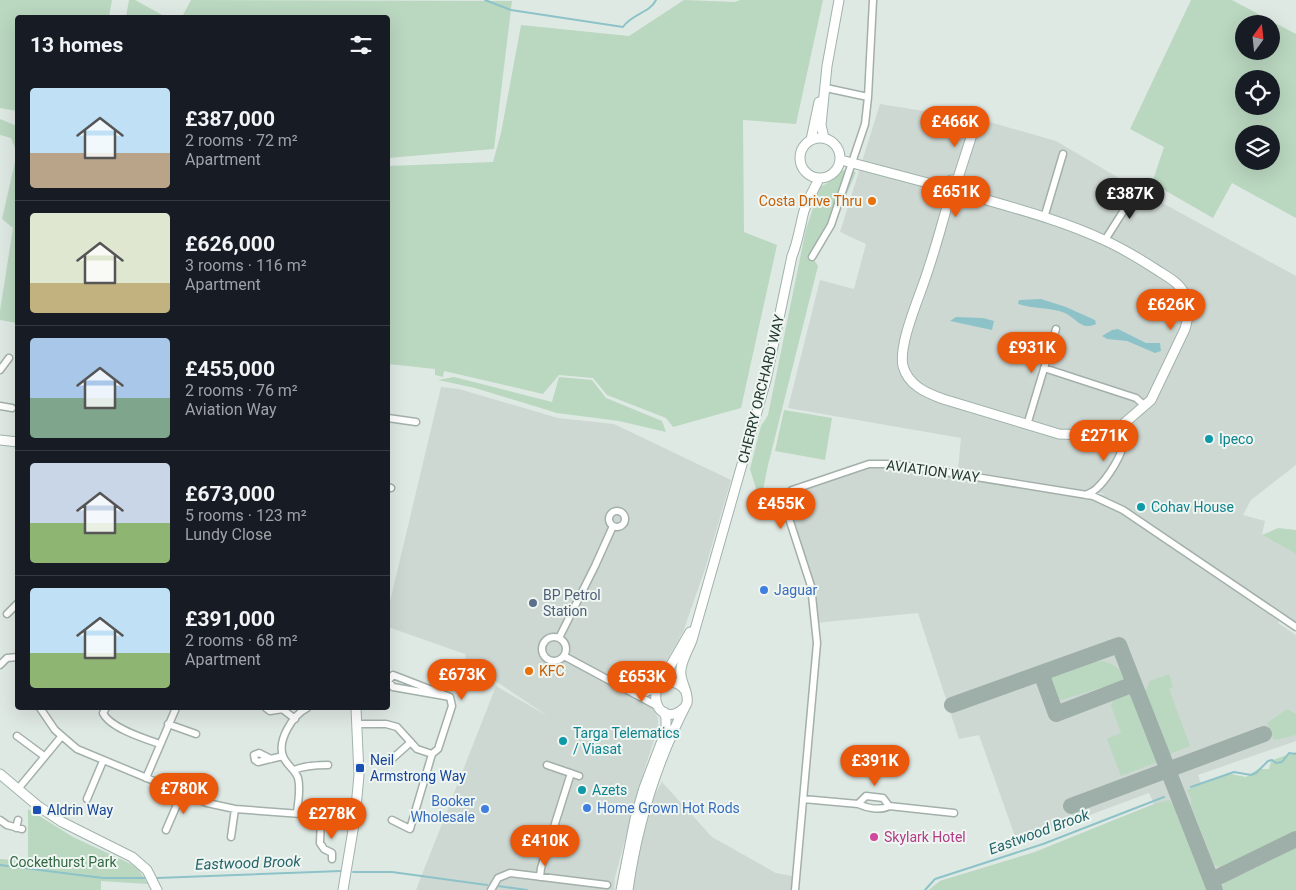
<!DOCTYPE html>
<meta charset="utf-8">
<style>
body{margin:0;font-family:Roboto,sans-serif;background:#20242c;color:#f1f3f6;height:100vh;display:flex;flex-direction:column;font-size:19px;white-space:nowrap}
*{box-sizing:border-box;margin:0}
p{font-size:16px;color:#9ea1a6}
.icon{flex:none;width:28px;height:28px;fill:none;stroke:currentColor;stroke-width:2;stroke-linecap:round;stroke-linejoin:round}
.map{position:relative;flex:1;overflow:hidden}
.drawer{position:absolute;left:15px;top:15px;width:375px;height:695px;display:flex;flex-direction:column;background:#171b24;border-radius:5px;box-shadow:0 5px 20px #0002}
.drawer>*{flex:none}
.needle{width:32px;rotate:15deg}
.tools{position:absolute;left:1235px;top:15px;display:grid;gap:10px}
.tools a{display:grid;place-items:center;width:45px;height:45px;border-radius:50%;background:#171b24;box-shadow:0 5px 20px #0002;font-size:25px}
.price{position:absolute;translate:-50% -42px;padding:0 11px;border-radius:18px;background:#ea580c;color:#fff;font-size:16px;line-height:32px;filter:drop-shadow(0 1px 2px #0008)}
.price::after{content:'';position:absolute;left:50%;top:30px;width:15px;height:11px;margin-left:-8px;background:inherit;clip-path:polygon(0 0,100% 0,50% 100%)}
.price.current{background:#222;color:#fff}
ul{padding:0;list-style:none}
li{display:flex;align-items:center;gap:15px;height:125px;padding:0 15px}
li+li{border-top:1px solid #363941}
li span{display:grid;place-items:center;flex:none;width:140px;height:100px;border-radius:5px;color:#555}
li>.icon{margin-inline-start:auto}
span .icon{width:60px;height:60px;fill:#fffc;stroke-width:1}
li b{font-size:21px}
h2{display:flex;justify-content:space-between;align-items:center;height:60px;padding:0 15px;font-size:21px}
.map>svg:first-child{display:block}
</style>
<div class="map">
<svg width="1296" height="890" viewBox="0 0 1296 890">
<rect width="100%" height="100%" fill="#dfe9e4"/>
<path fill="#ced8d3" d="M 880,104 L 986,121 L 1056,141 L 1146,194 L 1296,276 L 1296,465 L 1251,500 L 1243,515 L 1265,521 L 1262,535 L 1296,554 L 1296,627 L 1238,588 L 1234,589 L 1279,621 L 1278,623 L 1296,635 L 1296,741 L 1198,775 L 1203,789 L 1247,782 L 1296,760 L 1296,890 L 929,890 L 940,881 L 1035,852 L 1154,804 L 1149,793 L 1017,842 L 979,735 L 959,739 L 918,613 L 815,623 L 811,586 L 784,503 L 792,490 L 869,464 L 896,464 L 1093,496 L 1105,494 L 958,469 L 961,438 L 788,408 L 820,280 L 854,289 L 866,244 L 840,232 Z
M 441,387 L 459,389 L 558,418 L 614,424 L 731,480 L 705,569 L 683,632 L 659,674 L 644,689 L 635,686 L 626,689 L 627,694 L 653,709 L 658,718 L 658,728 L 643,774 L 615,877 L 614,890 L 416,890 L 496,686 L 549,717 L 497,682 L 468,671 L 465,654 L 388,627 L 388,610 Z
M 662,782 L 712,837 L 776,873 L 797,877 L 795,890 L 632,890 L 639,846 L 651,801 Z"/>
<path fill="#bad7c0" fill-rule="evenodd" d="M 0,0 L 112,0 L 109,17 L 18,18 L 17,111 L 0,108 Z
M 129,0 L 135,0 L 166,17 L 126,17 Z
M 191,0 L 512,1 L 494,149 L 388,158 L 388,18 L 182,17 Z
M 684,0 L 735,2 L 740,0 L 823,0 L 796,124 L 743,120 L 744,232 L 777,245 L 741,408 L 673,427 L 666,418 L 607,395 L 593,378 L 559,375 L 543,394 L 444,371 L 443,377 L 435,375 L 435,369 L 388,364 L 388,166 L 493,162 L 501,133 L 521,25 L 629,36 Z
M 1191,0 L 1232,0 L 1296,34 L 1296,218 L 1232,183 L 1213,218 L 1152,183 L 1164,147 L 1130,129 ZM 1244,24 L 1271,24 L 1271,51 L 1244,51 ZM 1244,79 L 1271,79 L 1271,106 L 1244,106 ZM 1244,134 L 1271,134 L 1271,161 L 1244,161 Z
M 0,119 L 17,126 L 17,323 L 0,320 L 0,311 L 13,228 L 2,219 L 17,153 L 11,138 L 0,135 Z
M 841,170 L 856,172 L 835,222 L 810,254 L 818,266 L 768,465 L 762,495 L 758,495 L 750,469 L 761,426 L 768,415 L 806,229 L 820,187 L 833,180 Z
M 454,377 L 552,402 L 559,377 L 592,380 L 606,398 L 662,421 L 666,432 L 619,421 L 557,413 L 475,388 L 438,380 Z
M 784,410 L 832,418 L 825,460 L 775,451 Z
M 1278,528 L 1296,530 L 1296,554 L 1262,535 Z
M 1103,661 C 1114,664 1122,669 1126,680 L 1061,700 L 1054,697 L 1048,682 L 1050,677 L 1093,662 Z
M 1169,674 L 1173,687 L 1169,689 L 1190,746 L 1170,754 L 1145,692 L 1150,681 Z
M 1126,691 L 1131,695 L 1157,762 L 1121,776 L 1107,739 L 1121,733 L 1111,706 L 1115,695 Z
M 1287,709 L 1296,714 L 1296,735 L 1274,740 L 1267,723 Z
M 1296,752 L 1296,836 L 1226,869 L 1214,865 L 1191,805 L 1191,799 L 1187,790 L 1224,776 L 1231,774 L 1246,777 L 1258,769 L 1269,769 L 1271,762 L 1273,760 Z
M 1169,800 L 1178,811 L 1208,890 L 929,890 L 940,881 L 1035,852 L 1154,804 Z
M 28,809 L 73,837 L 131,864 L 138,869 L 148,884 L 101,881 L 101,890 L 0,890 L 0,859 L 28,861 Z
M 1296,842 L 1296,890 L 1224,890 C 1221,884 1224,878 1229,874 Z"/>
<path fill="#8dc3c8" d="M 1041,299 L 1066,307 L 1095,320 L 1096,324 C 1081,331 1076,318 1065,313 C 1049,307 1033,309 1018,304 L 1019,300 Z
M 956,317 L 983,318 L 994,321 L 992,330 L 950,321 Z
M 1118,329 L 1146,343 L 1160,343 L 1161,351 L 1155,353 L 1127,341 L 1107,339 L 1102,336 L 1112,330 Z"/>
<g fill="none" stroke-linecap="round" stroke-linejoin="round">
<path stroke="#8dc3c8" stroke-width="2" d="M 485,0 L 511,10 L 623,27 C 631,14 650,13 656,0
M 1191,787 L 1234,772 L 1251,775 L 1256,773 L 1268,761 L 1272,760 L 1276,763 L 1282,762 L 1289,753 L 1296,754
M 0,865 L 103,878 L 145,878
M 353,872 L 392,872 L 487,885
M 157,878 L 341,871
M 498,886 L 527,890
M 925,890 L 935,879 L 1043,844 L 1164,797"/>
<path stroke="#9eaea8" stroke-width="16" d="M 1041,673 L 1056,714 L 1134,684
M 952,705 L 1119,645 L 1215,890
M 1071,806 L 1264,734
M 1212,880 L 1296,839"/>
<g stroke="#a3b0aa" stroke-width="9">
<path id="street" d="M 826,88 L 868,97 L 873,0
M 1044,218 L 1063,154
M 1105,240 L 1138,188
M 812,257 L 831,225 L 865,124 L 868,97
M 1044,368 L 1136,398 L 1145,406
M 0,370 L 9,358
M 0,406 L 12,408
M 388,418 L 416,422
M 1027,425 L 1056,329
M 388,487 L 391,488
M 1086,495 C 1089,493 1093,492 1096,489 C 1106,480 1126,452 1123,438 C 1122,434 1120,430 1118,427
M609 519a8 8 0 1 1 16 0a8 8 0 1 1-16 0Z
M 7,614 L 18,603
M542 649a12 12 0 1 1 24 0a12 12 0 1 1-24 0Z
M 559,638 L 595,566 L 613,526
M 564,656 L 657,706
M 0,665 L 7,658 L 18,657
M 632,690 L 646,693 L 657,689
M 40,708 L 55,730 L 77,749 L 207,803 L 235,809 L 355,818
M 106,708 L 103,713 C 110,728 145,739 160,744
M 266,708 L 270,711 L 283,709
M 281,708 L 295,719
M 168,724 L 196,734
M 358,724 L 386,724 L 397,727 L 417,749 L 432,754
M 17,736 L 44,756
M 393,758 L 411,742
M 271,759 L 259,753 L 254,755 L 255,760 L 258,762 L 283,756
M 547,765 L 579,776
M 294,770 C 303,766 318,765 328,765
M 146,778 L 176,708
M 18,789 L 61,737
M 87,799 L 103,761
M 803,799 L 858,804 C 867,808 880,811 889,806 L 954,813
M 858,804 L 866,796 L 883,798 L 889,806
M 297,813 C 298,802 301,789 298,778 C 295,769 286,765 283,756 C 277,740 293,715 307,708
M 321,816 L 320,843 L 324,849 L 332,853 L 332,859
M 0,820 L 7,825 L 22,829
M 392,820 L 410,829 L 432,754 L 438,749 L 452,706 L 450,697 L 393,675 L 388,681 L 393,687 L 450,697
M 16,828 L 18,820
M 166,830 L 182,793
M 231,837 L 235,809
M 540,877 L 541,868 L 571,773
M 491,890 L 498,878 L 510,873 L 607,885
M 795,890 L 817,643 L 811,586 L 784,503 L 785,496 L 792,490 L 869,464 L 896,464 L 1093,496 L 1123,510 L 1296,627"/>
</g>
<g stroke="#a0b3ab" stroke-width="11">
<path id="secondary" d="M800 158a20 20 0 1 1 40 0a20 20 0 1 1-40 0Z
M 824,138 L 821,125 L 827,66 L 839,0
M 811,140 L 819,102
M 841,160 L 943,187
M943 190a10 10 0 1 1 20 0a10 10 0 1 1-20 0Z
M 957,181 L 976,122
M 949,200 C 942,223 936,247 928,270 C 921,294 898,343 903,366 C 908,385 926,393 943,399 L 1059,434 L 1088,435 L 1101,433 L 1121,426 L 1151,400 L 1185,329 C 1188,318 1191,306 1185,295 C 1180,283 1168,277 1157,270 C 1140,259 1122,248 1104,240 C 1059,219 1010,207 963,193
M 0,440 L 18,442
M 660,686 C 669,680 678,681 685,690
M 684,708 C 668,723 651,709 657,689 L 690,632
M 0,774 L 38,806 L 62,822 L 132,857 L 147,870 L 157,890
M 343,890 L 355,818 L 359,775 L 356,708
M 621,890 L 635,819 L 644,788 L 666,730 L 666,718 L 664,712
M 628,890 C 637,826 657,761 687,703 C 689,693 682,685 681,675 C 679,664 688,651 692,640 L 766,380 L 792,256 C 798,242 800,226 804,211 C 808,199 814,189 819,179"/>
</g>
<use href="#street" stroke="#fff" stroke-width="6"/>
<use href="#secondary" stroke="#fff" stroke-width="9"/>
</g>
<g fill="#e8710a" stroke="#eff6f2" stroke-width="2">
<circle cx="872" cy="201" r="5"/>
<circle cx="529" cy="671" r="5"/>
</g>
<g fill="#0f9aa8" stroke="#eff6f2" stroke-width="2">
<circle cx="1209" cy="439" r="5"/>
<circle cx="1141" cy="507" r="5"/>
<circle cx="563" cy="741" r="5"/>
<circle cx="582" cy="790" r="5"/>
</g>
<g fill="#3f7fe0" stroke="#eff6f2" stroke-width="2">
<circle cx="764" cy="590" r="5"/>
<circle cx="587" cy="808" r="5"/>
<circle cx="485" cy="809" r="5"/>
</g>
<circle fill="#5c6f8a" stroke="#eff6f2" stroke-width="2" cx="533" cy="603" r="5"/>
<g fill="#1a4fb4" stroke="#eff6f2" stroke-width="2">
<rect x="355" y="763" width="10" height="10" rx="2.5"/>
<rect x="32" y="805" width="10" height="10" rx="2.5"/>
</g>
<circle fill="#d1479c" stroke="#eff6f2" stroke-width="2" cx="874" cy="837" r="5"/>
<g text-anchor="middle" stroke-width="4" stroke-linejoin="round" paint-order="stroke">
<g font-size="14" fill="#c56008" stroke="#eff6f2" text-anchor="end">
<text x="862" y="206">Costa Drive Thru</text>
<text x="539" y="676" text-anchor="start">KFC</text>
</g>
<g font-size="14" fill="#223730" stroke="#eff6f2">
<text transform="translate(761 389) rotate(-76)" y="5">CHERRY ORCHARD WAY</text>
<text transform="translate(933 471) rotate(8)" y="5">AVIATION WAY</text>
</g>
<g font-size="14" fill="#0d838f" stroke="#eff6f2" text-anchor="start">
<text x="1219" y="444">Ipeco</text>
<text x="1151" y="512">Cohav House</text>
<text x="573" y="738">Targa Telematics<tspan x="573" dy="16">/ Viasat</tspan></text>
<text x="592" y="795">Azets</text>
</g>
<g font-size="14" fill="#366cbe" stroke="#eff6f2" text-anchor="start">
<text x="774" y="595">Jaguar</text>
<text x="475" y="806" text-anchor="end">Booker<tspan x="475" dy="16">Wholesale</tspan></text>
<text x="597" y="813">Home Grown Hot Rods</text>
</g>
<g font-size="14" fill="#4e5e75" stroke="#eff6f2" text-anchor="start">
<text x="543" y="600">BP Petrol<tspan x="543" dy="16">Station</tspan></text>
</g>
<g font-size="14" fill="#164399" stroke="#eff6f2" text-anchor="start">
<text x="370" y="765">Neil<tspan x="370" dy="16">Armstrong Way</tspan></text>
<text x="47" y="815">Aldrin Way</text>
</g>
<g font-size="14" fill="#b23c85" stroke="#eff6f2" text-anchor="start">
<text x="884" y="842">Skylark Hotel</text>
</g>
<g font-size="14" fill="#326843" stroke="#eff6f2">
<text x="63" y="867">Cockethurst Park</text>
</g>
<g font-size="15" font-style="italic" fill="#24646b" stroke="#eff6f2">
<text transform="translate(1039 832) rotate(-20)" y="5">Eastwood Brook</text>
<text transform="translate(248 863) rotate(-2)" y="5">Eastwood Brook</text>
</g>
</g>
</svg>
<div class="tools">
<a><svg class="needle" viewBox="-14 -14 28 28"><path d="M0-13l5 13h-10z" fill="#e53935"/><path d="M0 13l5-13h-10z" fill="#9ea1a6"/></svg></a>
<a><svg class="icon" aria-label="locate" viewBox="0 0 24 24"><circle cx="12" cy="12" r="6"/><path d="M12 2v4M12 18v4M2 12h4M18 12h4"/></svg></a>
<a><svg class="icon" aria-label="layers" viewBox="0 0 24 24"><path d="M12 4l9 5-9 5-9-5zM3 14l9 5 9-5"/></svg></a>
</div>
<b class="price" style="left:955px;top:148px">£466K</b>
<b class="price" style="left:956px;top:218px">£651K</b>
<b class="price current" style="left:1130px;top:220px">£387K</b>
<b class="price" style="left:1171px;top:331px">£626K</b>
<b class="price" style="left:1032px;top:374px">£931K</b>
<b class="price" style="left:1104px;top:462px">£271K</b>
<b class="price" style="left:781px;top:530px">£455K</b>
<b class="price" style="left:462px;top:701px">£673K</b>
<b class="price" style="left:642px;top:703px">£653K</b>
<b class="price" style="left:875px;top:787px">£391K</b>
<b class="price" style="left:184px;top:815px">£780K</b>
<b class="price" style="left:332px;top:840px">£278K</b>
<b class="price" style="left:545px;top:867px">£410K</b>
<section class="drawer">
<h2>13 homes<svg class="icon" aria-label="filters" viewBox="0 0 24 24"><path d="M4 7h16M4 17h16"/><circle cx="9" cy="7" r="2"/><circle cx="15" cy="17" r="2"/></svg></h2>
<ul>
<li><span style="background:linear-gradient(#bfe0f5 65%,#b9a48a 0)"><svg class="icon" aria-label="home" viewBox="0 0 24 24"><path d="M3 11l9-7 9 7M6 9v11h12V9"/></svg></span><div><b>£387,000</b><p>2 rooms · 72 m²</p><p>Apartment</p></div></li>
<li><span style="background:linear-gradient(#dfe7d0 70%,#c2b280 0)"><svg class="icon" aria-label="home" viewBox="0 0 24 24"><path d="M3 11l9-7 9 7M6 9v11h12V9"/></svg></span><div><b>£626,000</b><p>3 rooms · 116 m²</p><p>Apartment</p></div></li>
<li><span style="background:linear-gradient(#a9c7e8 60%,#7fa58c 0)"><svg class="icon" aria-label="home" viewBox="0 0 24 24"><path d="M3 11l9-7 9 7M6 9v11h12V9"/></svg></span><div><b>£455,000</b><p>2 rooms · 76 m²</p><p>Aviation Way</p></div></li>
<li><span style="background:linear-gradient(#c9d6e8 60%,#8fb573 0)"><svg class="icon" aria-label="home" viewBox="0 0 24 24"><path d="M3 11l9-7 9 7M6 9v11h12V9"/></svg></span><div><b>£673,000</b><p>5 rooms · 123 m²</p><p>Lundy Close</p></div></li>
<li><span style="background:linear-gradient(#bfe0f5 65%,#8fb573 0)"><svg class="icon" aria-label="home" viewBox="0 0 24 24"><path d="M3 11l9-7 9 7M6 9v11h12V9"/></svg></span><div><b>£391,000</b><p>2 rooms · 68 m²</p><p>Apartment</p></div></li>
</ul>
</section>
</div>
